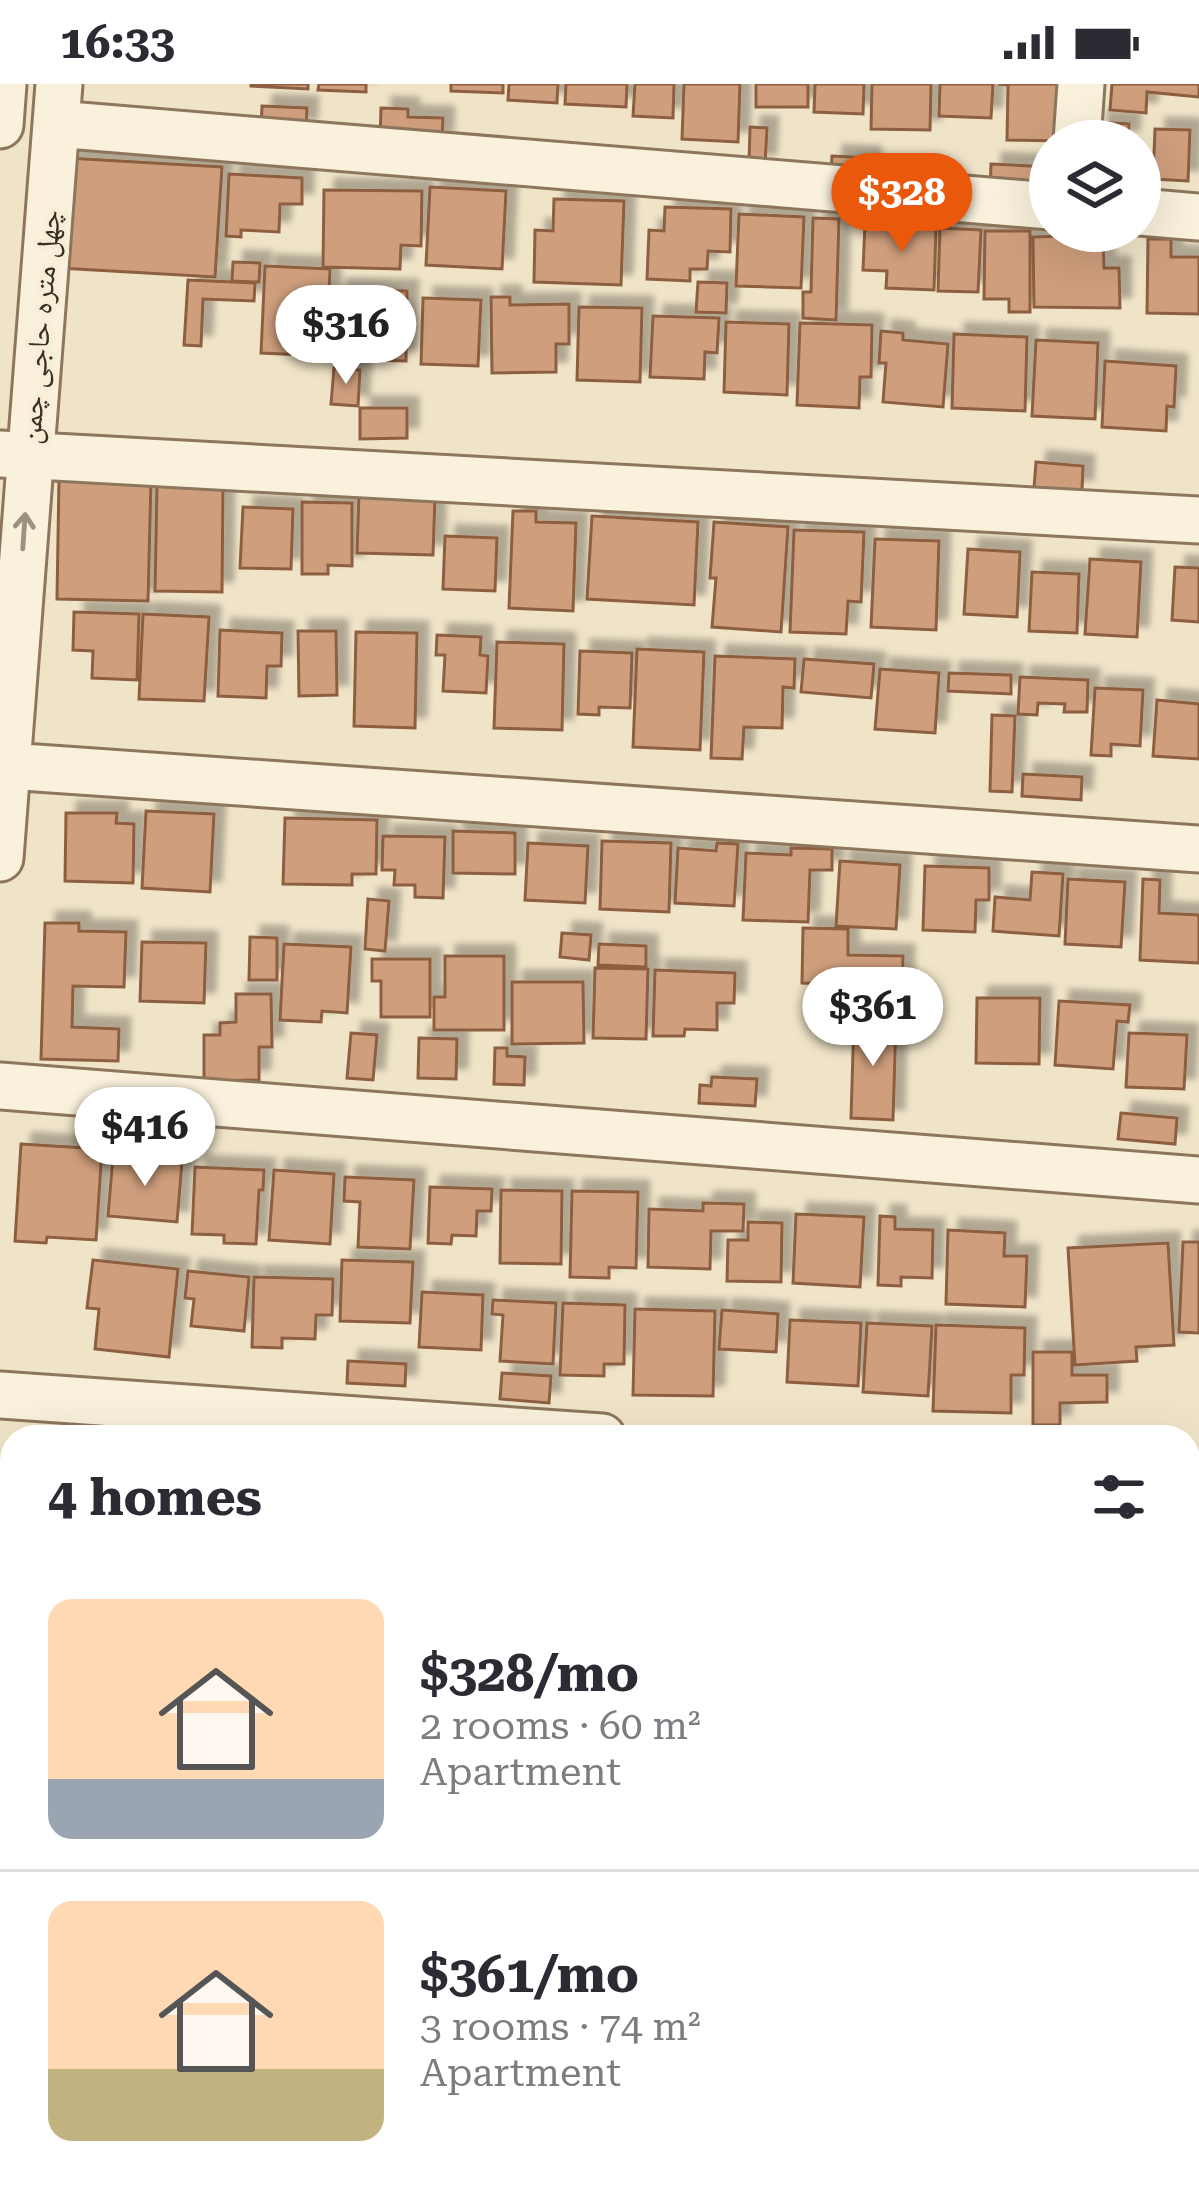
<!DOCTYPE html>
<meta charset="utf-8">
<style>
body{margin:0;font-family:"Roboto Serif","Noto Naskh Arabic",serif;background:#f7f7f7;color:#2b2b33;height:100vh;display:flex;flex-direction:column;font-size:45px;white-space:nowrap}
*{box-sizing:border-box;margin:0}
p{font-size:39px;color:#7c7c81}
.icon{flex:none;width:66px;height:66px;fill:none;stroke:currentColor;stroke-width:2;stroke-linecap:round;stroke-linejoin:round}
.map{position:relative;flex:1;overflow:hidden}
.details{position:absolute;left:0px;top:1341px;width:1200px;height:768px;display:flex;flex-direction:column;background:#fff;border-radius:36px 36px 0 0;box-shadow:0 12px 48px #0002}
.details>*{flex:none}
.controls{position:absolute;left:1029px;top:36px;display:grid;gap:24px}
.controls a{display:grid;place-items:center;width:132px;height:132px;border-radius:50%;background:#fff;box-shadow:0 12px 48px #0002;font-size:60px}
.price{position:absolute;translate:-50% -102px;padding:0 27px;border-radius:42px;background:#fff;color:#222;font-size:39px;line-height:78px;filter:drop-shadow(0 3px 6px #0008)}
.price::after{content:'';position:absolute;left:50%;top:72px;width:36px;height:27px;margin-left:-18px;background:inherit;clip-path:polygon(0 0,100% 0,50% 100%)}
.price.selected{background:#ea580c;color:#fff}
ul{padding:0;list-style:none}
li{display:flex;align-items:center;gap:36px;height:300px;padding:0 48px}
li+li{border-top:3px solid #e1e1e2}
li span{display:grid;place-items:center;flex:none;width:336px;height:240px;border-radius:24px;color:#555}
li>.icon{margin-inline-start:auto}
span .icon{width:144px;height:144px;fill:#fffc;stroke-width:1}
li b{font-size:51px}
h2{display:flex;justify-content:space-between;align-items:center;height:144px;padding:0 48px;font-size:51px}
.status{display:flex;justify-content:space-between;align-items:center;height:84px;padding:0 60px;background:#fff;direction:ltr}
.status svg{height:33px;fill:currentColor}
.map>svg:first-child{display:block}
</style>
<div class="status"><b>16:33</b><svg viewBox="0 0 49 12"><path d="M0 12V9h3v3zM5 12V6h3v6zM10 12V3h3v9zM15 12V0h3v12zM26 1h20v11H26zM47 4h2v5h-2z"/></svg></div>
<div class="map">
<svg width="1199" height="2109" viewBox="0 0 1199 2109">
<defs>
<filter id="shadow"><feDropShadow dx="11" dy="-11" stdDeviation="3" flood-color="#0004"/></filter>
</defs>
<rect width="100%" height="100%" fill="#f0e4c8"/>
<path fill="#cf9f7d" stroke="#8d5f41" stroke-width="3" filter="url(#shadow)" d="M 251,0 L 308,0 L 308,5 L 251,2 Z
M 319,0 L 366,0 L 366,8 L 318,6 Z
M 451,0 L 503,0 L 503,9 L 451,7 Z
M 509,0 L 558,0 L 557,19 L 508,16 Z
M 566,0 L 627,0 L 626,23 L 565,20 Z
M 635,0 L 674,0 L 673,34 L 633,32 Z
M 684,0 L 740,0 L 738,58 L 682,55 Z
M 756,0 L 808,0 L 808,23 L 756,23 Z
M 815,0 L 864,0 L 863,30 L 814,28 Z
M 872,0 L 931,0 L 930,46 L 871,45 Z
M 940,0 L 993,0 L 991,34 L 939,32 Z
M 998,0 L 1064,0 L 1062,57 L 1007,56 L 1008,1 Z
M 1112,0 L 1199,0 L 1199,13 L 1147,8 L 1146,29 L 1110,26 Z
M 262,22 L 307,24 L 306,46 L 261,44 Z
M 381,24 L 408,25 L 408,33 L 443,34 L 442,59 L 380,56 Z
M 1098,38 L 1129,40 L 1128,57 L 1097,57 Z
M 750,43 L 767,44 L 765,81 L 749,80 Z
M 1155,45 L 1190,46 L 1188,97 L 1153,95 Z
M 832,72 L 870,74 L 869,92 L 831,90 Z
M 67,74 L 222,83 L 215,193 L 60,184 Z
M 991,80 L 1050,83 L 1050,109 L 990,107 Z
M 229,90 L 302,94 L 302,120 L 280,120 L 279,148 L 241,146 L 241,153 L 226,152 Z
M 430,103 L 506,107 L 502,185 L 426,181 Z
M 324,106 L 422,107 L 421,162 L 401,161 L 400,185 L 323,183 Z
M 554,115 L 624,117 L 621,201 L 534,198 L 535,146 L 553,147 Z
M 665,123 L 731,125 L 730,168 L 708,167 L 707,185 L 690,185 L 690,197 L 647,195 L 649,146 L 664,147 Z
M 739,130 L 804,133 L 801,204 L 736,202 Z
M 813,134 L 839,135 L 836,236 L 803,234 L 803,208 L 811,208 Z
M 865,140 L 936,143 L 934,206 L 886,204 L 887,187 L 863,186 Z
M 940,144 L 981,146 L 978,208 L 938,207 Z
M 985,147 L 1030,147 L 1030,228 L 1009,228 L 1009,215 L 984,215 Z
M 1103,151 L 1104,184 L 1119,184 L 1120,224 L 1034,223 L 1033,153 Z
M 1148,155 L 1171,155 L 1171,173 L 1199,173 L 1199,230 L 1147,229 Z
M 233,178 L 260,179 L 259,198 L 232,197 Z
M 265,182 L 330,185 L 326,272 L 261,269 Z
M 188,196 L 255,199 L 254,217 L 203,215 L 201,262 L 184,261 Z
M 698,198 L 727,199 L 726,229 L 696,228 Z
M 336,206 L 407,207 L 406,277 L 334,275 Z
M 491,213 L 510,213 L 510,221 L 569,220 L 569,260 L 556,260 L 556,288 L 492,289 Z
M 423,214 L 481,216 L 478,282 L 421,280 Z
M 579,223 L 642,224 L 640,298 L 577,296 Z
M 653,232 L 719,234 L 717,269 L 705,268 L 704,295 L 650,293 Z
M 726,238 L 789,240 L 787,311 L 724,308 Z
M 800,239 L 872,241 L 871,293 L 860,293 L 859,324 L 797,321 Z
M 881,247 L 903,249 L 903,256 L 948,260 L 943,323 L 883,318 L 886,279 L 879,279 Z
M 954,250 L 1027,253 L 1025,327 L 952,324 Z
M 1036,256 L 1098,259 L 1095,335 L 1032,332 Z
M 1105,277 L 1176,282 L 1174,323 L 1167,322 L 1166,347 L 1102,343 Z
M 334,284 L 360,286 L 358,322 L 331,320 Z
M 360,324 L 407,324 L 407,354 L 360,355 Z
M 1036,378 L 1083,382 L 1082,407 L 1034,404 Z
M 59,394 L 151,396 L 148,517 L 57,515 Z
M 157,401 L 223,402 L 222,508 L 155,507 Z
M 359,410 L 435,412 L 433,471 L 357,469 Z
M 302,418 L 352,419 L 352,482 L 328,481 L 328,490 L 302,490 Z
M 243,423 L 293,425 L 291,485 L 240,484 Z
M 513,427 L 536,427 L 536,438 L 576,439 L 573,527 L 509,524 Z
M 592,432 L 698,438 L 694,521 L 587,515 Z
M 714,438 L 788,443 L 781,548 L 712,543 L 716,494 L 710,494 Z
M 794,446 L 864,448 L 861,518 L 848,517 L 846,550 L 790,548 Z
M 445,452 L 497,454 L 495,507 L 443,505 Z
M 875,455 L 939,457 L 936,546 L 871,543 Z
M 968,465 L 1020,468 L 1017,533 L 964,530 Z
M 1090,475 L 1141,478 L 1137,553 L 1085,550 Z
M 1175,483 L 1199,484 L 1199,538 L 1172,536 Z
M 1032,488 L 1079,490 L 1077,549 L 1029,547 Z
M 74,528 L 139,530 L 137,596 L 92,594 L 93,567 L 73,566 Z
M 143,530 L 209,533 L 204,617 L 139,615 Z
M 220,546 L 282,549 L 281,582 L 267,582 L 266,614 L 218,612 Z
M 298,547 L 336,547 L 337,611 L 299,612 Z
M 356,548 L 417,549 L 415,644 L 354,642 Z
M 437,551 L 481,553 L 480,571 L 488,572 L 486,609 L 443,607 L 445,571 L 436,571 Z
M 497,558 L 564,560 L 562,646 L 494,644 Z
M 637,565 L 704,568 L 700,666 L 633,663 Z
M 580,567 L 632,569 L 630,624 L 599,623 L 599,631 L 578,630 Z
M 715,572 L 795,575 L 794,604 L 783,603 L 782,644 L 744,643 L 742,675 L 711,674 Z
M 804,575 L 874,580 L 871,614 L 801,608 Z
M 880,585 L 939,589 L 935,649 L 875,645 Z
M 949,589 L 1011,591 L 1011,610 L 948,607 Z
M 1020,593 L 1088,596 L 1087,628 L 1064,628 L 1065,620 L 1038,619 L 1037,631 L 1018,630 Z
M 1095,604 L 1143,606 L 1140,662 L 1111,660 L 1111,672 L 1091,671 Z
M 1157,616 L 1199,620 L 1199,675 L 1153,672 Z
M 992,631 L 1015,632 L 1012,708 L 990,707 Z
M 1023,690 L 1082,693 L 1081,716 L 1022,712 Z
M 146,727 L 214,730 L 210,808 L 142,804 Z
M 66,729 L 117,729 L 116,739 L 134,740 L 133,799 L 65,797 Z
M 285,734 L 377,736 L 376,790 L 352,790 L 352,801 L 283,800 Z
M 453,747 L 515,749 L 515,790 L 453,789 Z
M 383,752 L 445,753 L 443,814 L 415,813 L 415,801 L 394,801 L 395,786 L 382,786 Z
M 602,757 L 671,759 L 669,828 L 600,825 Z
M 528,759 L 588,762 L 585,819 L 525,816 Z
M 717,759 L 738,760 L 734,822 L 675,819 L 678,764 L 716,767 Z
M 791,764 L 832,765 L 832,786 L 810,786 L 808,838 L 743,836 L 746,769 L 791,771 Z
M 840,777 L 900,781 L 896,845 L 836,842 Z
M 925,782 L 989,784 L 989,816 L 976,816 L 975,848 L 923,846 Z
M 1032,788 L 1063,790 L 1059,852 L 993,847 L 995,813 L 1030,816 Z
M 1068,795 L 1125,798 L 1121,863 L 1065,860 Z
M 1143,795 L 1160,796 L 1159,829 L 1199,831 L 1199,879 L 1140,876 Z
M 368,815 L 389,817 L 385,867 L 365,865 Z
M 45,839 L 79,839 L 79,847 L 126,848 L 124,903 L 73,902 L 72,943 L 119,945 L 118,977 L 41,975 Z
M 803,844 L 848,845 L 848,871 L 903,872 L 902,932 L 824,930 L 825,900 L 802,899 Z
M 562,849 L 591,851 L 589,876 L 560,873 Z
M 250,853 L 277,854 L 277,896 L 249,896 Z
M 142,858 L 206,859 L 204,919 L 140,917 Z
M 284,860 L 351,863 L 347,929 L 322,927 L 321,938 L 280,936 Z
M 599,860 L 646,862 L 646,883 L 598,881 Z
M 445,872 L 504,872 L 504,946 L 434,946 L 434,913 L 445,913 Z
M 372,875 L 430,875 L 430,933 L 381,933 L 381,897 L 372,897 Z
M 595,884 L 648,885 L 646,955 L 593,954 Z
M 655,886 L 735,889 L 734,919 L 717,919 L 717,946 L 685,945 L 684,952 L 653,952 Z
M 512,898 L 583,898 L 584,959 L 512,960 Z
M 236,910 L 271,910 L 272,963 L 259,963 L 259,996 L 204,997 L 204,951 L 220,951 L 220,939 L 236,938 Z
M 977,914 L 1040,914 L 1039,980 L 976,979 Z
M 1059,917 L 1130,921 L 1128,938 L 1117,937 L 1113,985 L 1055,981 Z
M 854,934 L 896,936 L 893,1036 L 851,1034 Z
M 351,949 L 377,951 L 373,996 L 347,994 Z
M 1129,949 L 1187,951 L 1184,1005 L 1126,1003 Z
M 419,954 L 457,955 L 456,995 L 418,994 Z
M 495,964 L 507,964 L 507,972 L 525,973 L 524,1001 L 494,1000 Z
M 712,993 L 757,995 L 755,1022 L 699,1019 L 700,1001 L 711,1002 Z
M 1121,1029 L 1177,1034 L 1175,1060 L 1118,1055 Z
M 21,1060 L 102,1065 L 96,1156 L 47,1153 L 46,1159 L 15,1157 Z
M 113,1072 L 182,1078 L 177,1138 L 108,1132 Z
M 195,1083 L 264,1086 L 263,1106 L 259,1106 L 256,1160 L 224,1159 L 224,1151 L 192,1150 Z
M 274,1086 L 334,1090 L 330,1160 L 269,1156 Z
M 345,1093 L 414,1096 L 410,1165 L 358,1163 L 360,1118 L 344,1117 Z
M 430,1103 L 492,1105 L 491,1127 L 477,1127 L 476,1152 L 452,1151 L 451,1160 L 428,1159 Z
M 501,1106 L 562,1107 L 561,1180 L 500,1179 Z
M 572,1107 L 638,1108 L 636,1184 L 609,1183 L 609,1194 L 570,1193 Z
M 703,1119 L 744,1120 L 743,1147 L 711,1147 L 710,1185 L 648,1183 L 649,1125 L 703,1127 Z
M 796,1130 L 864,1133 L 860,1203 L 793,1199 Z
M 880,1132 L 895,1133 L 895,1145 L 933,1146 L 932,1194 L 901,1193 L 901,1202 L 878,1201 Z
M 748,1138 L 782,1139 L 781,1198 L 727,1197 L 728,1156 L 748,1156 Z
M 948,1146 L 1005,1149 L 1004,1172 L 1027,1172 L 1025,1223 L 946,1220 Z
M 1183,1158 L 1199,1158 L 1199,1249 L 1179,1248 Z
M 1168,1159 L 1174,1261 L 1136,1263 L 1137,1277 L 1075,1281 L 1068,1164 Z
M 93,1176 L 178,1185 L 169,1273 L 95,1265 L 99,1225 L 87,1224 Z
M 342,1176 L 413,1178 L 410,1239 L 340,1237 Z
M 188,1187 L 249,1193 L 244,1247 L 191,1242 L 194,1215 L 185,1214 Z
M 254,1193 L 333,1195 L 332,1231 L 316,1231 L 315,1255 L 282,1254 L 282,1264 L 252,1263 Z
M 422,1208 L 483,1211 L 481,1266 L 419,1263 Z
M 493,1216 L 556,1219 L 553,1280 L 500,1277 L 503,1231 L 492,1230 Z
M 563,1219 L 625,1221 L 624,1280 L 604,1280 L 604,1292 L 560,1291 Z
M 635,1225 L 715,1227 L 713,1312 L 633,1311 Z
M 722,1226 L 778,1230 L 776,1268 L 719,1265 Z
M 790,1236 L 861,1239 L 858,1302 L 787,1298 Z
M 867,1239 L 932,1242 L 928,1312 L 863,1308 Z
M 936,1241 L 1025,1244 L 1024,1291 L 1011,1291 L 1011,1329 L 933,1327 Z
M 1033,1268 L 1072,1268 L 1072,1291 L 1107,1291 L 1107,1318 L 1060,1319 L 1060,1341 L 1033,1341 Z
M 348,1277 L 406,1280 L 405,1302 L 347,1299 Z
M 502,1289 L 551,1292 L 549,1319 L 500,1315 Z
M 1188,1538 L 1199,1538 L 1199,1640 L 1188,1639 Z
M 1188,1922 L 1199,1925 L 1199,1940 L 1193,1961 L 1188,1960 Z
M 0,1977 L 12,1977 L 12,2031 L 0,2065 Z
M 1199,2016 L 1199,2044 L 1188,2037 Z
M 12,2068 L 12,2097 L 140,2097 L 135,2109 L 84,2109 L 66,2102 L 63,2109 L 0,2109 L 0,2100 Z
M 1188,2079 L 1199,2085 L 1199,2109 L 1183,2109 L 1187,2099 L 1182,2097 L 1188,2097 Z
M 144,2097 L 164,2097 L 183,2102 L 181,2109 L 140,2109 Z
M 456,2097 L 470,2097 L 476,2101 L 471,2109 L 448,2109 Z
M 534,2097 L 579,2097 L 571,2109 L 528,2109 Z
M 583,2097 L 604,2097 L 601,2109 L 576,2109 Z
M 663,2097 L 694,2097 L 721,2109 L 670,2109 L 660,2104 Z
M 779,2097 L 825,2097 L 819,2109 L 783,2109 L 775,2106 Z
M 870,2097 L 900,2097 L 896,2109 L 865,2109 Z
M 938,2097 L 971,2097 L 993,2109 L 931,2109 Z
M 1073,2097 L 1120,2097 L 1115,2109 L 1068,2109 Z
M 248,2098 L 282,2109 L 245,2109 Z"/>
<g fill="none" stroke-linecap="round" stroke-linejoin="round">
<g stroke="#8d765c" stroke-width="51">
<path id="minor" d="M 56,40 L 1050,122
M 0,41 L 3,0
M 1077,57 L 1081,0
M 1140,128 L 1199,133
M 0,370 L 1199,436
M 8,682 L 1199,765
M 0,774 L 59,0
M 0,1002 L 1199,1096
M 0,1311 L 602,1353
M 1188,1393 L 1199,1394
M 619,2097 L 637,2109
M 992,2097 L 1017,2109
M 324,2109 L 330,2097
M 909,2109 L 915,2097"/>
</g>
<g stroke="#5b4430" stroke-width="63">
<path id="major" d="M 1188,1782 L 1199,1781
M 0,1806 L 12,1806
M 1188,1855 L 1199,1855
M 0,1878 L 12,1878"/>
</g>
<use href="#minor" stroke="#faf1dc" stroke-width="45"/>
<use href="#major" stroke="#f3d9a0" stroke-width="57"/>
</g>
<defs><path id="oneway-shaft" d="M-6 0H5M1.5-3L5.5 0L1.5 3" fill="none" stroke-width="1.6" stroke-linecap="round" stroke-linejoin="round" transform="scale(3)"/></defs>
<use stroke="#9c907e" href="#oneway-shaft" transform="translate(24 447) rotate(-86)"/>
<g text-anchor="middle" stroke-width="9" stroke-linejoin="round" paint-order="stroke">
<g font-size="30" fill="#3d2e20" stroke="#f7eed8">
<text transform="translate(40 243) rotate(-85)" y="10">چهل متره حاجی چمن</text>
</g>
</g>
</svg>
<div class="controls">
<a><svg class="icon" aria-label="layers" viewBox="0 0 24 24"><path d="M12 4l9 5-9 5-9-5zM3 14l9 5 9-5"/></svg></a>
</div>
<b class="price selected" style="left:902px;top:171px">$328</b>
<b class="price" style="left:346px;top:303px">$316</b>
<b class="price" style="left:873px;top:985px">$361</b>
<b class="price" style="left:145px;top:1105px">$416</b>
<section class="details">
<h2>4 homes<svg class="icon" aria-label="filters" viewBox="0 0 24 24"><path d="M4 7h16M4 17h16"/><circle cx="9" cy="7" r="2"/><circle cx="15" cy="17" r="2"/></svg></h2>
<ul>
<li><span style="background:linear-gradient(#ffd9b3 75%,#9aa5b1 0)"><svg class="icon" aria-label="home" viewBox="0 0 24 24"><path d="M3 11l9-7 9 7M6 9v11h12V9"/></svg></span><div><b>$328/mo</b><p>2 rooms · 60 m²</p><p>Apartment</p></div></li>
<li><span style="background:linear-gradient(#ffd9b3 70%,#c2b280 0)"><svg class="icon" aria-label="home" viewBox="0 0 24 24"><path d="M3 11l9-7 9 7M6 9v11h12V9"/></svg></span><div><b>$361/mo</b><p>3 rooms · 74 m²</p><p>Apartment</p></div></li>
</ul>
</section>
</div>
